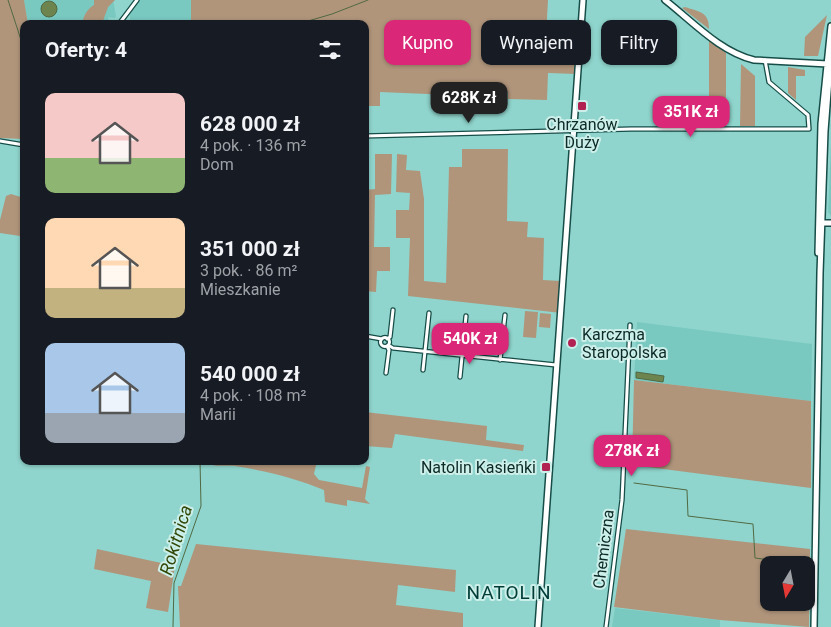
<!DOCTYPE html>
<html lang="pl">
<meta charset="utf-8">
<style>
body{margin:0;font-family:Roboto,sans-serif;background:#242831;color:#f1f3f6;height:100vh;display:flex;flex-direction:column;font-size:19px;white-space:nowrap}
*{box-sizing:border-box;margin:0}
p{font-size:16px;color:#9ea1a6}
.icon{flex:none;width:28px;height:28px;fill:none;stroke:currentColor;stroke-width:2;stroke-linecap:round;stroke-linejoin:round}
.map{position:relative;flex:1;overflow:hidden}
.details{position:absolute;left:20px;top:20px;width:349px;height:445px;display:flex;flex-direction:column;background:#171b24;border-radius:10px;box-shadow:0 1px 4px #0004}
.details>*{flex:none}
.hud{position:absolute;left:384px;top:20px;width:371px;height:45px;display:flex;gap:10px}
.needle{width:32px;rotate:190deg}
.tools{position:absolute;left:760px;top:556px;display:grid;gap:10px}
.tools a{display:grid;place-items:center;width:55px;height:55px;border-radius:10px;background:#171b24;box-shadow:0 1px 4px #0004;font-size:25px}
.price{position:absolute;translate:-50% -42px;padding:0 11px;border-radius:10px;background:#db2777;color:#fff;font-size:16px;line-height:32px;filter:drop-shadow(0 1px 2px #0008)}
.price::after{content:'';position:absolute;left:50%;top:30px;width:15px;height:11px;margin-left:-8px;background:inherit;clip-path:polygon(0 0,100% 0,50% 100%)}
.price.selected{background:#222;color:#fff}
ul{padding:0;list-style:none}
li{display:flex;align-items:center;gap:15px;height:125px;padding:0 25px}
li span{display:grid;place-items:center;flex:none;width:140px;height:100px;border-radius:10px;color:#555}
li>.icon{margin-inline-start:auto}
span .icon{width:60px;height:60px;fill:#fffc;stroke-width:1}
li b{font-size:21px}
h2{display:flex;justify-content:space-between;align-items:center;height:60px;padding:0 25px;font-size:21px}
.tag{padding:0 18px;border-radius:10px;background:#171b24;box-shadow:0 1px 4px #0004;font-size:18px;line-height:45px}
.tag.selected{background:#db2777;color:#fff}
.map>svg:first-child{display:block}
</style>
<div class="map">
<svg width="831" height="627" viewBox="0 0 831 627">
<rect width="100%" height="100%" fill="#8fd5cd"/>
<path fill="#79c9c1" d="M 24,0 L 113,0 L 116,16 L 115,18 L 108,17 L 110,24 L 28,24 Z
M 137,0 L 191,0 L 191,24 L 130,24 L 130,9 Z
M 831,145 L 831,216 L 828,212 Z
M 637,322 L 812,344 L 811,401 L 634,380 Z
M 615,608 L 720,620 L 720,627 L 612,627 Z"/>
<path fill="#b0957b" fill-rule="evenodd" d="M 0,0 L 24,0 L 28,24 L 24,24 L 22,139 L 0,138 Z
M 94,0 L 115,0 L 108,7 L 102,24 L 83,24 C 82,17 88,8 94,5 Z
M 191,0 L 548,0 L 546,36 L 578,38 L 576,74 L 548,73 L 547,100 L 508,99 L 508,92 L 482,93 L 482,112 L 455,112 L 456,105 L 451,105 L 451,95 L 380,92 L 380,106 L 365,106 L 365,24 L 191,24 Z
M 685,7 C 699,12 709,11 709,29 L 682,8 Z
M 827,15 L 818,56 L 804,56 L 805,37 Z
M 709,40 L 726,53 L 726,105 L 709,105 Z
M 741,64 L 755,76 L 755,126 L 740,126 Z
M 788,67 L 805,70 L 805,76 L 796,76 L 796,100 L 788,93 Z
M 462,149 L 508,149 L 507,221 L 528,222 L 527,237 L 544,238 L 543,280 L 561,281 L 561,313 L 408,296 L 410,238 L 396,238 L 396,210 L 409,210 L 410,193 L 396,192 L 397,154 L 407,155 L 406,170 L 420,171 L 424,199 L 424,281 L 446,283 L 449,167 L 462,167 Z
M 375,154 L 392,154 L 391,194 L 375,195 L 374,247 L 390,247 L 390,271 L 377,271 L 376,292 L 365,291 L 365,190 L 375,189 Z
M 11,194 L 24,198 L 24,254 L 21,253 L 22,241 L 20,236 L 0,233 L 0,220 L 6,196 Z
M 525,311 L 538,312 L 536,338 L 523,337 Z
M 540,313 L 551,314 L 550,328 L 539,327 Z
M 634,380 L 811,401 L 811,488 L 632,465 Z
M 365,412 L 487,426 L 486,440 L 524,445 L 523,451 L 395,434 L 392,448 L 365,446 Z
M 205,461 L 317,461 L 314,474 L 319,480 L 362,488 L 366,466 L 370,467 L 365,499 L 370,504 L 347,500 L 347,506 L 325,502 L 324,490 C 296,478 265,471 235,466 C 225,465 212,468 205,461 Z
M 626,529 L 810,549 L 809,627 L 720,620 L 614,607 ZM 769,565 L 806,565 L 806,602 L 769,602 Z
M 196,544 L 456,570 L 455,592 L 398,585 L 396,605 L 463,613 L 463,627 L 180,627 L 178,586 L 181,586 Z
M 97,549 L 175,566 L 168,612 L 146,608 L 151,581 L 94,569 Z"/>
<path fill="#6e844e" stroke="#516942" d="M41 9a8 8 0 1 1 16 0a8 8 0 1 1-16 0Z
M 636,372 L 664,376 L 663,382 L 636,378 Z"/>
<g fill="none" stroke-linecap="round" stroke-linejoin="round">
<path stroke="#516942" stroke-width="1" d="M 8,0 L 24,49
M 298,24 L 332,14 L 368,0
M 634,483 L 687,490 L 688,516 L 753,524 L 755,558 L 809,565
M 173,627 L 174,583 L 201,506 L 200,461"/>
<g stroke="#164d48" stroke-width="5.5">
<path id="street" d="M 119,24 L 137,0
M 365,136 L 631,129 L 809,129 L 808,115 L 769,82 L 765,60
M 0,141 L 24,145
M 365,336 L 382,339
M380.5 342a4.5 4.5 0 1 1 9 0a4.5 4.5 0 1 1-9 0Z
M 387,339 L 390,337 L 393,310
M 388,345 L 393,348 L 556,365
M 500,360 L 505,315
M 423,370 L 429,313
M 386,373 L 389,350 L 387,346
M 460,377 L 466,316
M 606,627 L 622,500 L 630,325"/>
</g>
<g stroke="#164d48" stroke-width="8">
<path id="secondary" d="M 665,0 C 692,21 720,52 754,60 L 828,64
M 821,223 L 831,223
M 818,253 L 821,124 L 831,26
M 538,627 L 583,0
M 814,627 L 820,273 L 825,131 L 831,53"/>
</g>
<use href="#street" stroke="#fff" stroke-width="3"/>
<use href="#secondary" stroke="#fff" stroke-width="5"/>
</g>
<g fill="#b12253" stroke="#cdefea" stroke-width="2">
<rect x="577" y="101" width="10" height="10" rx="2.5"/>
<circle cx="572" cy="343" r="5"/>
<rect x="541" y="462" width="10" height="10" rx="2.5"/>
</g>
<g text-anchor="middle" stroke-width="4" stroke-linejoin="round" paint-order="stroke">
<g font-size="16" fill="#0c2a27" stroke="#cdefea">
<text x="582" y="130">Chrzanów<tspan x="582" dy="18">Duży</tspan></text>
<text x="582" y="340" text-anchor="start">Karczma<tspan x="582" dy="18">Staropolska</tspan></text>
<text x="536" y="473" text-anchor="end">Natolin Kasieńki</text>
</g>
<g font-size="16" fill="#0c2a27" stroke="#cdefea">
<text transform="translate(603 549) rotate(-83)" y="6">Chemiczna</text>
</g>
<g font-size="18" font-style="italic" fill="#334808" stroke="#cdefea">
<text transform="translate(176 540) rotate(-73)" y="6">Rokitnica</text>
</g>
<g font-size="19" letter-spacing="1" fill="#003c37" stroke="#cdefea">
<text x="509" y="599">NATOLIN</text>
</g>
</g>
</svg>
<div class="tools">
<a><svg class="needle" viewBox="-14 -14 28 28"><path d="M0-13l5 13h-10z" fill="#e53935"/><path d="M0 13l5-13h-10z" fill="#9ea1a6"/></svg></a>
</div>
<b class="price selected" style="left:469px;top:124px">628K zł</b>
<b class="price" style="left:691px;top:138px">351K zł</b>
<b class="price" style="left:470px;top:365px">540K zł</b>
<b class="price" style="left:632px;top:477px">278K zł</b>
<div class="hud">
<a class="tag selected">Kupno</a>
<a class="tag">Wynajem</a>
<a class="tag">Filtry</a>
</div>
<section class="details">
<h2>Oferty: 4<svg class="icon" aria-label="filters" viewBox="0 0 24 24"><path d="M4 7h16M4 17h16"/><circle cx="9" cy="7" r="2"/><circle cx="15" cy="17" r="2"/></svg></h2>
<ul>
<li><span style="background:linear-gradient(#f6c9c9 65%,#8fb573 0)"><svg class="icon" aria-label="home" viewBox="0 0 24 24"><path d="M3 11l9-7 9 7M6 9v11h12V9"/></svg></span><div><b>628 000 zł</b><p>4 pok. · 136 m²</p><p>Dom</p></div></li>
<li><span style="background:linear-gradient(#ffd9b3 70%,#c2b280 0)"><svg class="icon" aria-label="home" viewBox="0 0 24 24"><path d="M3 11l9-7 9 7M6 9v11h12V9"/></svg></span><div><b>351 000 zł</b><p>3 pok. · 86 m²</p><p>Mieszkanie</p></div></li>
<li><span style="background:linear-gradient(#a9c7e8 70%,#9aa5b1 0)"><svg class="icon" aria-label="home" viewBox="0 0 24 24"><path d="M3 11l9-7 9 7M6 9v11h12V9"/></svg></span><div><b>540 000 zł</b><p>4 pok. · 108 m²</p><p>Marii</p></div></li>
</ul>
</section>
</div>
